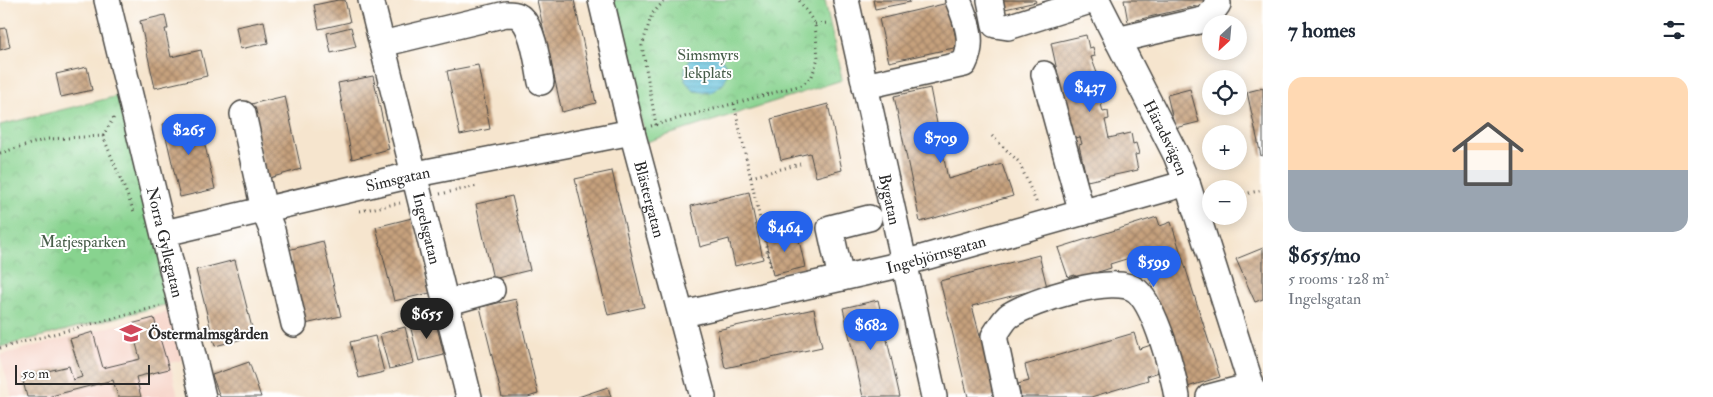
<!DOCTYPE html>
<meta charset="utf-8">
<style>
body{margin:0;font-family:"IM FELL Double Pica",serif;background:#f2f2f3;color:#1f2937;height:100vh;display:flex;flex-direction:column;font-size:19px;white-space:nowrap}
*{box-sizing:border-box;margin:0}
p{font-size:16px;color:#747a83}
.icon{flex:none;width:28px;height:28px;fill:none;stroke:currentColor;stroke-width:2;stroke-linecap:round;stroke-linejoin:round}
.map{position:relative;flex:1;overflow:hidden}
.drawer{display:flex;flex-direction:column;background:#fff;width:450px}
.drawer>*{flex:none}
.needle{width:32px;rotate:206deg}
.tools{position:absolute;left:1202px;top:15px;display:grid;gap:10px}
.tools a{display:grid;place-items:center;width:45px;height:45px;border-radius:50%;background:#fff;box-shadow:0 2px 12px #0003;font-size:25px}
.scale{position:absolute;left:15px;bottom:12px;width:135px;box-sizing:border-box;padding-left:5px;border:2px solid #2b2b2b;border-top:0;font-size:14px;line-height:18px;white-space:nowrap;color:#2b2b2b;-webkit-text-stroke:4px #fff;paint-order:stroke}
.price{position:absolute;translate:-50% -42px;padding:0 11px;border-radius:18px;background:#2563eb;color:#fff;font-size:16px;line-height:32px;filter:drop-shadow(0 1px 2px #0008)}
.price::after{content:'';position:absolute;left:50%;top:30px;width:15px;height:11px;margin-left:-8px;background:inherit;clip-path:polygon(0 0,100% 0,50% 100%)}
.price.selected{background:#222;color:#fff}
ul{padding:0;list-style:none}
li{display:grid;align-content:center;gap:10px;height:265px;padding:0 25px}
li+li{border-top:1px solid #e0e1e3}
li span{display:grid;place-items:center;height:155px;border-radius:15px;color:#555}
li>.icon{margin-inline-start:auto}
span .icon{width:90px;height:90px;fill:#fffc;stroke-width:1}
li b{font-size:21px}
h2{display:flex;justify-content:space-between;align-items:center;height:60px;padding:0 25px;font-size:21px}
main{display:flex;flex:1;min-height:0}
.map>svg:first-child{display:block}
</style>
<main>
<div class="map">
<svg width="1263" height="397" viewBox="0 0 1263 397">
<defs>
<pattern id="park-crowns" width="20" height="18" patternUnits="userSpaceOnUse" patternTransform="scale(1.25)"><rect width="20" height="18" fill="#88d38f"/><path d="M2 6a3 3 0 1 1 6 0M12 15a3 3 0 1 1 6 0" fill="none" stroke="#76b57c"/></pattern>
<pattern id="water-rules" width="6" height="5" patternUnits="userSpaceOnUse" patternTransform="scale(1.25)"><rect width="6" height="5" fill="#5bbdd9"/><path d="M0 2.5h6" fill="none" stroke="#4b9ab0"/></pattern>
<pattern id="building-cross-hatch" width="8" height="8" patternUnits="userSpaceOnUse" patternTransform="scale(1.25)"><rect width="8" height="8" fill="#c6a17d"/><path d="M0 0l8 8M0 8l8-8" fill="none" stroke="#a18367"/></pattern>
</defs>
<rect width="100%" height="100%" fill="#fff"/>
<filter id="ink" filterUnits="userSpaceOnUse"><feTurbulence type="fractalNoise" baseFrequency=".02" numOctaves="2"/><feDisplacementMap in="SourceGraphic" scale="10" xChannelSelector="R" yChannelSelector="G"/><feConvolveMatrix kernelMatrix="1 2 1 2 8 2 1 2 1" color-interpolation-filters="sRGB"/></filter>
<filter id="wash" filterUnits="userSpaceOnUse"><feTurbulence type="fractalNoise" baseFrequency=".0096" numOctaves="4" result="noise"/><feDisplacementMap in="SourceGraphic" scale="20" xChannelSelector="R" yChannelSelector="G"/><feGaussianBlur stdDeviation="1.12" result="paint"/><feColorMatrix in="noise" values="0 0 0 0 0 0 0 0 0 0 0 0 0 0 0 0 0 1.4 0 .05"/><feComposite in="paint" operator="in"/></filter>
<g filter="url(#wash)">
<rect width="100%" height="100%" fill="#f6e5ce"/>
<path fill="#f6d1c5" d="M 171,311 L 182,360 L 170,363 L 178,397 L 12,397 L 0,355 Z"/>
<path fill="url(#park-crowns)" stroke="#5a7f5d" d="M 613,0 L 825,0 L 842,80 L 646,142 Z
M 130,93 L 180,301 L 0,347 L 0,125 Z"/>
<path fill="url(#water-rules)" stroke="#437482" d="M 706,51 L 720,56 L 728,69 L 724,83 L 711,93 L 694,91 L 685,81 L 685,69 L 692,54 Z"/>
<g id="blocks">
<path fill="url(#building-cross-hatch)" d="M 338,0 L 345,0 L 350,22 L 319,29 L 314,5 Z
M 537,0 L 574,0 L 596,103 L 562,112 Z
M 873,0 L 909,0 L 910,2 L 875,9 Z
M 1003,0 L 1035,0 L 1036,2 L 1005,9 Z
M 1124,0 L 1208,0 L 1209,3 L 1128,22 Z
M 948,3 L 958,47 L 889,62 L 879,19 Z
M 165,15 L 168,29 L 165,29 L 171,57 L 201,50 L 207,76 L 155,88 L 140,21 Z
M 264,21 L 268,43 L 240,49 L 236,27 Z
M 351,27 L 356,47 L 331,53 L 327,33 Z
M 6,28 L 10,47 L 0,50 L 0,29 Z
M 1086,35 L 1089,48 L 1093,47 L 1095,56 L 1091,57 L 1097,73 L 1094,73 L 1099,95 L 1102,94 L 1104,103 L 1101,104 L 1103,112 L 1108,111 L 1109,119 L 1105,120 L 1109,138 L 1131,133 L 1133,144 L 1136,143 L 1139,154 L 1135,155 L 1138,170 L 1087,181 L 1079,145 L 1082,144 L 1080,137 L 1072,139 L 1051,43 Z
M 478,65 L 490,129 L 460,135 L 447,71 Z
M 87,67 L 92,90 L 61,97 L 56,74 Z
M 373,76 L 389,149 L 352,159 L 338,83 Z
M 930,88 L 948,179 L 1002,164 L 1013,196 L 920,222 L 894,96 Z
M 1263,88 L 1263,155 L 1261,156 L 1247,92 Z
M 1190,89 L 1199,122 L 1175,128 L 1167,95 Z
M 285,96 L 301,169 L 266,179 L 251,104 Z
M 828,104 L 842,170 L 816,177 L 810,153 L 781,160 L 771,119 Z
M 198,115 L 215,189 L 180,197 L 163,124 Z
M 612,171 L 644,307 L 608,315 L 575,179 Z
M 749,192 L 763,259 L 735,266 L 729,239 L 700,247 L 691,206 Z
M 512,196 L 530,270 L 493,279 L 476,204 Z
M 1157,217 L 1160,226 L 1171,222 L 1220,377 L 1184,388 L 1142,254 L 1110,264 L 1111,268 L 1076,279 L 1075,275 L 1068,277 L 1058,248 Z
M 412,218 L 430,293 L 394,301 L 376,227 Z
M 797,231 L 805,267 L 773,275 L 765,238 Z
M 323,241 L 341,316 L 305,324 L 288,250 Z
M 1263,248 L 1263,299 L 1255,302 L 1236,259 Z
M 1039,255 L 1047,287 L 972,306 L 980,336 L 984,335 L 999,397 L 968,397 L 940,281 Z
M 235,260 L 254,336 L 215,346 L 196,270 Z
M 516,299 L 538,394 L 528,397 L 502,397 L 480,307 Z
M 878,300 L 900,397 L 863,397 L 843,308 Z
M 814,309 L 822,347 L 725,368 L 717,330 Z
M 154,318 L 169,369 L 136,377 L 141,397 L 118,397 L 113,380 L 47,397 L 27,397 L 22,377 L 69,366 L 73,380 L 82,377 L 70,339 L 93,332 L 103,368 L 140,359 L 131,324 Z
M 435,319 L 444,355 L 419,361 L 410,325 Z
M 405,327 L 414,363 L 389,369 L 380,334 Z
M 1134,333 L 1139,349 L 1151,345 L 1159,372 L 1147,376 L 1148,380 L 1091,397 L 1021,397 L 1018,384 L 1029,381 L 1025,365 Z
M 375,336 L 384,372 L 359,378 L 350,342 Z
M 249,362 L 261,397 L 220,397 L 212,375 Z
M 608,387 L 611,397 L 578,397 Z"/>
</g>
</g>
<g filter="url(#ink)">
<use href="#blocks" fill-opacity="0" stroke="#494743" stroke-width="1"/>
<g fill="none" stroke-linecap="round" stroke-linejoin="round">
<g stroke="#494743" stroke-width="28">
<g id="minor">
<path id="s1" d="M 107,0 L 203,397"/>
<path id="s2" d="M 371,0 L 469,397"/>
<path id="s3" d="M 601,0 L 632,132 L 703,397"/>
<path id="s4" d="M 846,0 L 934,397"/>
<path d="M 990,0 L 995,25 L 1008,27 L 1093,0"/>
<path id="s5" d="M 1097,0 L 1176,155 L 1187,183 L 1255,397"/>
<path d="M 1117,40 L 1207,19 L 1218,4 L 1217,0"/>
<path d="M 382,44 L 506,14 C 511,14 517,14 521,18 C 534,29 538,66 541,82"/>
<path d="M 1044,74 L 1082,213"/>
<path d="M 865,86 L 964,64 C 975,42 967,22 958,0"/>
<path d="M 243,114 L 264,210 L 272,230 L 294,324"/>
<path id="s6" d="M 165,233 L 416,174 L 632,132"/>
<path d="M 841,278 L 830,228 L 869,218"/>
<path d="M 446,303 L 492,290"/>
<path id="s7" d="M 683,314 L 890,267 L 1187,183"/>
<path d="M 1007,397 L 994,336 C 999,329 1004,319 1010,315 C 1033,301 1115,272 1137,291 C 1156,308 1173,372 1177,397"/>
<path d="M 1209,397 L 1251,386"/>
</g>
</g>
<path stroke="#494743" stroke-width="3" stroke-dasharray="1 4" stroke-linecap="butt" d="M 815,24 L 830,23
M 734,104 L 771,268
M 656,125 L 642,46 L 652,14 L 665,0
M 651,126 L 802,85 L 812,76 L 818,58 L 815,24 L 799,0
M 103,136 L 114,117
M 992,136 L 1019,162 L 1037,204
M 0,153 L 47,139 L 103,136 L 135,214
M 751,177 L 800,164
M 440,194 L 478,186
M 1239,195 L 1263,190
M 360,211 L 400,203
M 0,348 L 160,306"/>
<use href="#minor" stroke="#fff" stroke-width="25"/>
</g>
</g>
<defs>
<g id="school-bare" transform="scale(1.725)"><path d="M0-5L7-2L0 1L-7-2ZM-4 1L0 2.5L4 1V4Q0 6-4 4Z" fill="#d1495b" stroke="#fff" stroke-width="2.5" paint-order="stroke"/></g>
</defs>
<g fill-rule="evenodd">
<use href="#school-bare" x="131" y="333"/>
</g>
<g text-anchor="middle" stroke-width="4" stroke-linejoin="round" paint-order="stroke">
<g font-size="16" fill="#475d49" stroke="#fff">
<text x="708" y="60">Simsmyrs<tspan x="708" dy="18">lekplats</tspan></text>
<text x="83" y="247">Matjesparken</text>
</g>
<g font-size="16" fill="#2b2b2b" stroke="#fff">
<text dy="6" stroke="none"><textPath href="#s5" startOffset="154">Häradsvägen</textPath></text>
<text dy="6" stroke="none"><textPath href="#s6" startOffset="239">Simsgatan</textPath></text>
<text dy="6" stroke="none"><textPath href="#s3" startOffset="205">Blästergatan</textPath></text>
<text dy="6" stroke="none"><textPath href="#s4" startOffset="204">Bygatan</textPath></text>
<text dy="6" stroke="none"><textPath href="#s2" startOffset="235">Ingelsgatan</textPath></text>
<text dy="6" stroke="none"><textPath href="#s1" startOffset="249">Norra Gyllegatan</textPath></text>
<text dy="6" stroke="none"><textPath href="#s7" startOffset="260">Ingebjörnsgatan</textPath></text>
</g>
<g font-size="16" font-weight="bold" fill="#2b2b2b" stroke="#fff" text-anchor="start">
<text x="148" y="339">Östermalmsgården</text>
</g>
</g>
</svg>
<div class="tools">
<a><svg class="needle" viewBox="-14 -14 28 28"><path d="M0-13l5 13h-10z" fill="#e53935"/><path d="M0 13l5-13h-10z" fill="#747a83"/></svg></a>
<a><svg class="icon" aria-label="locate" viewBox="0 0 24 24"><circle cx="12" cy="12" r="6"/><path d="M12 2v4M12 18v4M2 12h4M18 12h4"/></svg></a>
<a>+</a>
<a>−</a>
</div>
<div class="scale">50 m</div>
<b class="price" style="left:1090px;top:113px">$437</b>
<b class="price" style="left:189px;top:156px">$265</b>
<b class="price" style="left:941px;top:164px">$709</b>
<b class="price" style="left:785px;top:253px">$464</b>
<b class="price" style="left:1154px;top:288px">$599</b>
<b class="price selected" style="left:427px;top:340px">$655</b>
<b class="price" style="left:871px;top:351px">$682</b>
</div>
<section class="drawer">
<h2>7 homes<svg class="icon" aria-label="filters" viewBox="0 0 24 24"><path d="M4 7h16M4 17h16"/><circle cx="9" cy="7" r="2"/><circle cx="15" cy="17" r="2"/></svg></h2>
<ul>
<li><span style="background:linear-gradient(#ffd9b3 60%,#9aa5b1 0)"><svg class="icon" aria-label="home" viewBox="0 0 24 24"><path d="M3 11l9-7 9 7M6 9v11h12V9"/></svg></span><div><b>$655/mo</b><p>5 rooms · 128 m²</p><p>Ingelsgatan</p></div></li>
</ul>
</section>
</main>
